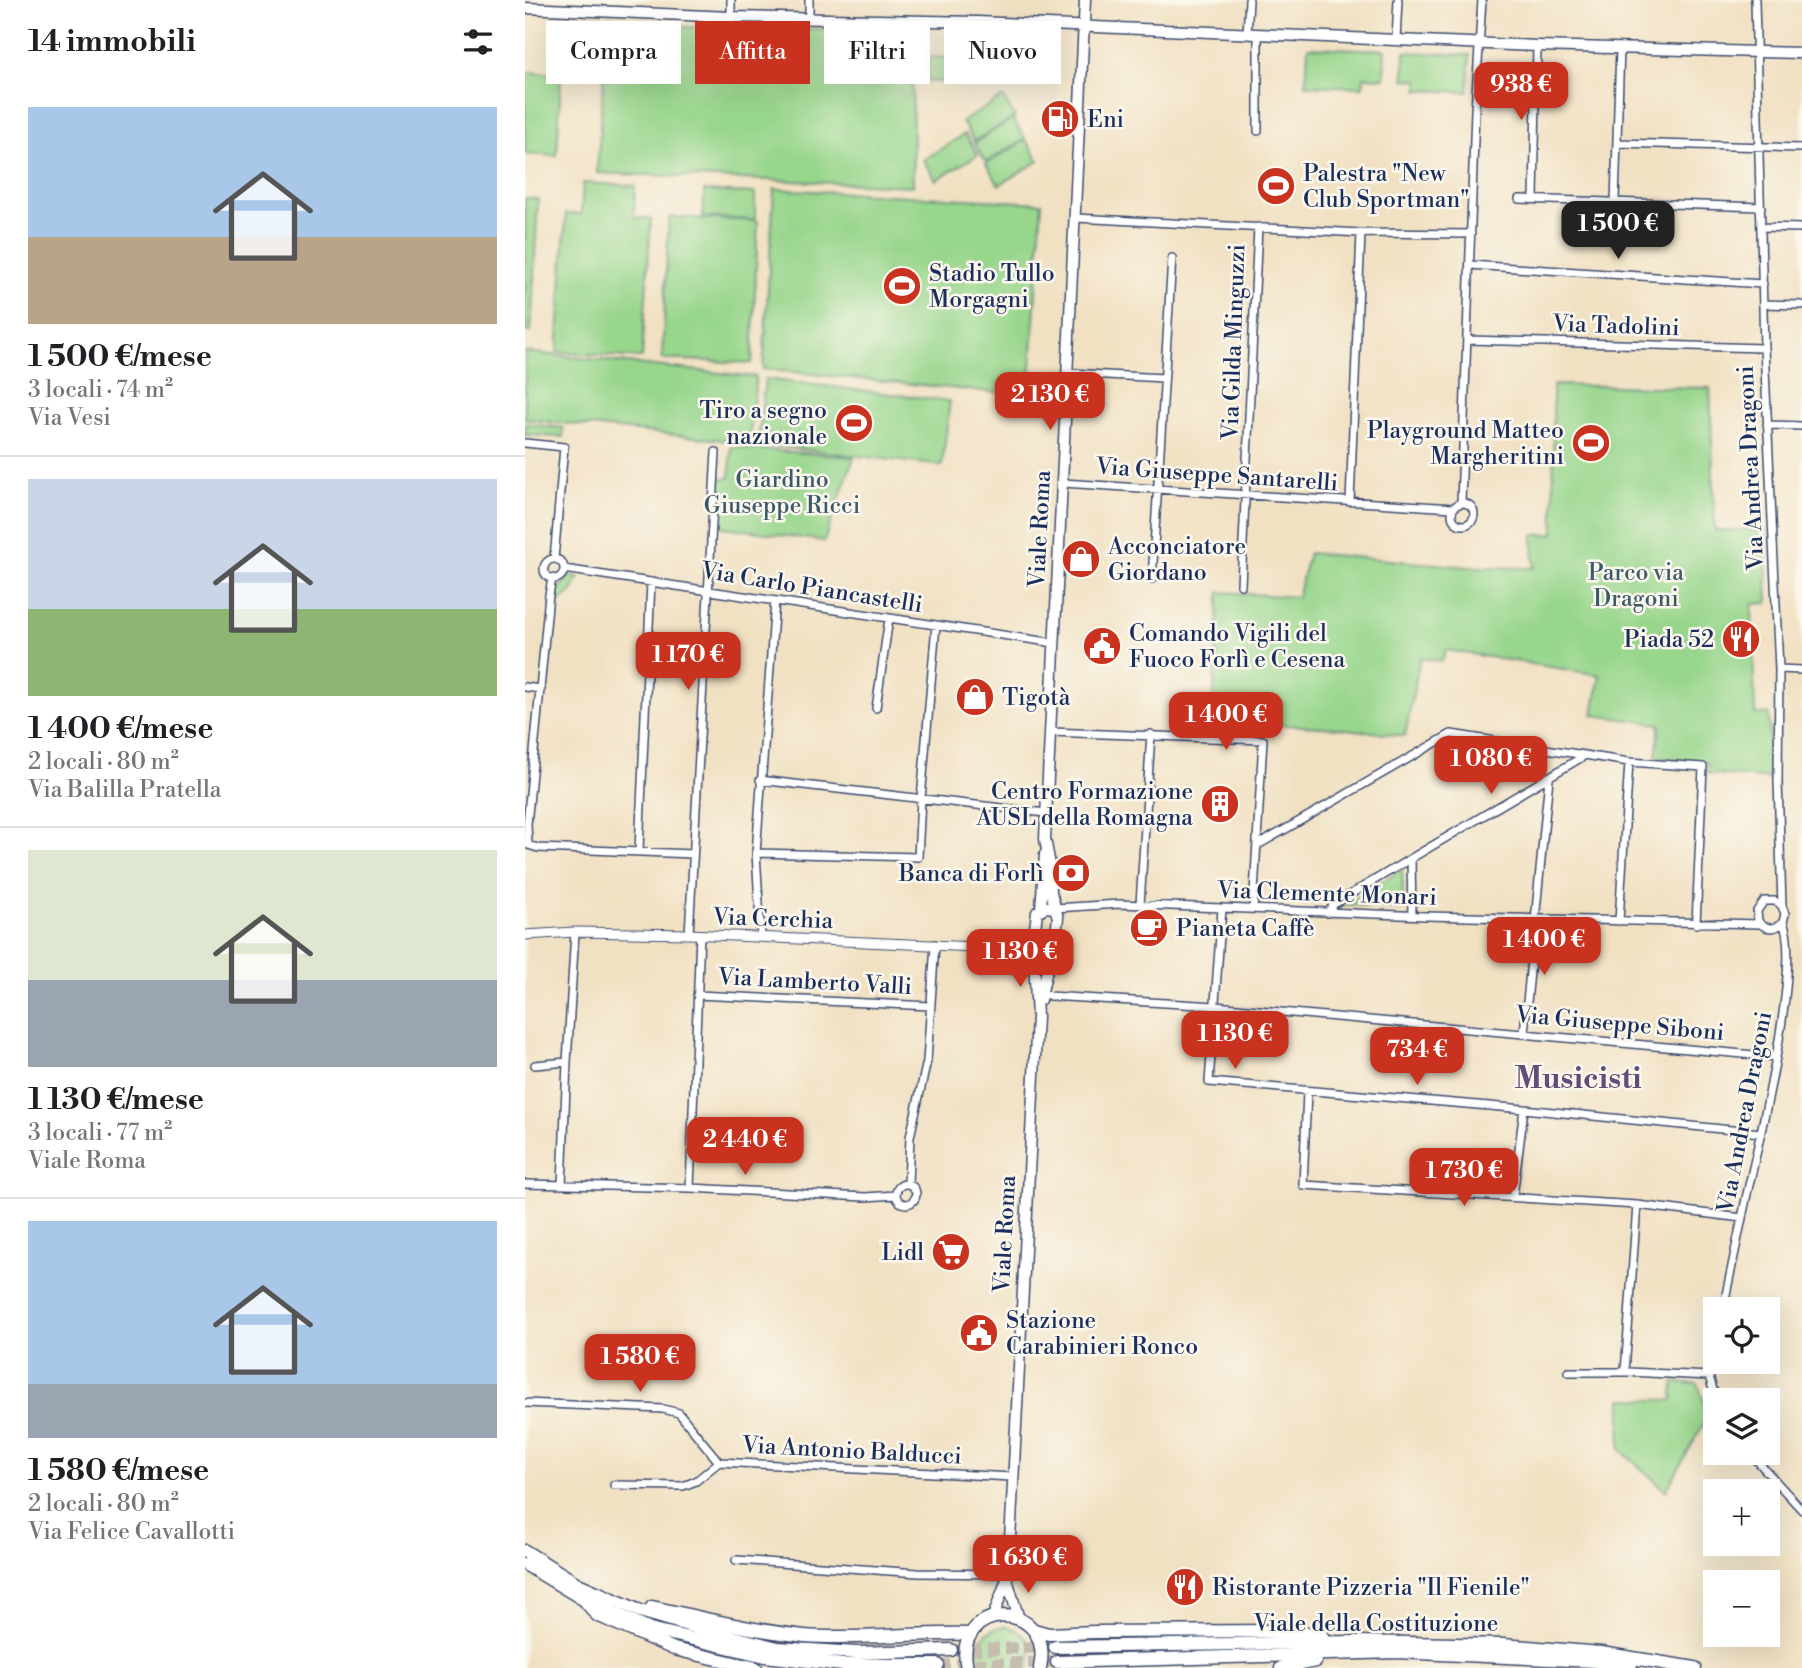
<!DOCTYPE html>
<html lang="it">
<meta charset="utf-8">
<style>
body{margin:0;font-family:"Libre Bodoni",serif;background:#f2f2f2;color:#202124;height:100vh;display:flex;flex-direction:column;font-size:26px;white-space:nowrap}
*{box-sizing:border-box;margin:0}
p{font-size:23px;color:#757577}
.icon{flex:none;width:38px;height:38px;fill:none;stroke:currentColor;stroke-width:2;stroke-linecap:round;stroke-linejoin:round}
.map{position:relative;flex:1;overflow:hidden}
.details{display:flex;flex-direction:column;background:#fff;width:525px}
.details>*{flex:none}
.hud{position:absolute;left:21px;top:21px;width:665px;height:63px;display:flex;gap:14px}
.buttons{position:absolute;left:1178px;top:1297px;display:grid;gap:14px}
.buttons a{display:grid;place-items:center;width:77px;height:77px;border-radius:0px;background:#fff;box-shadow:0 7px 28px #0002;font-size:35px}
.price{position:absolute;translate:-50% -60px;padding:0 16px;border-radius:14px;background:#c8321e;color:#fff;font-size:23px;line-height:46px;filter:drop-shadow(0 2px 4px #0008)}
.price::after{content:'';position:absolute;left:50%;top:42px;width:21px;height:16px;margin-left:-10px;background:inherit;clip-path:polygon(0 0,100% 0,50% 100%)}
.price.selected{background:#222;color:#fff}
ul{padding:0;list-style:none}
li{display:grid;align-content:center;gap:14px;height:371px;padding:0 28px}
li+li{border-top:2px solid #e0e0e0}
li span{display:grid;place-items:center;height:217px;border-radius:0px;color:#555}
li>.icon{margin-inline-start:auto}
span .icon{width:126px;height:126px;fill:#fffc;stroke-width:1}
li b{font-size:30px}
h2{display:flex;justify-content:space-between;align-items:center;height:84px;padding:0 28px;font-size:30px}
.chip{padding:0 24px;border-radius:0px;background:#fff;box-shadow:0 7px 28px #0002;font-size:24px;line-height:63px}
.chip.selected{background:#c8321e;color:#fff}
main{display:flex;flex:1;min-height:0}
.map>svg:first-child{display:block}
</style>
<main>
<section class="details">
<h2>14 immobili<svg class="icon" aria-label="filters" viewBox="0 0 24 24"><path d="M4 7h16M4 17h16"/><circle cx="9" cy="7" r="2"/><circle cx="15" cy="17" r="2"/></svg></h2>
<ul>
<li><span style="background:linear-gradient(#a9c7e8 60%,#b9a48a 0)"><svg class="icon" aria-label="home" viewBox="0 0 24 24"><path d="M3 11l9-7 9 7M6 9v11h12V9"/></svg></span><div><b>1 500 €/mese</b><p>3 locali · 74 m²</p><p>Via Vesi</p></div></li>
<li><span style="background:linear-gradient(#c9d6e8 60%,#8fb573 0)"><svg class="icon" aria-label="home" viewBox="0 0 24 24"><path d="M3 11l9-7 9 7M6 9v11h12V9"/></svg></span><div><b>1 400 €/mese</b><p>2 locali · 80 m²</p><p>Via Balilla Pratella</p></div></li>
<li><span style="background:linear-gradient(#dfe7d0 60%,#9aa5b1 0)"><svg class="icon" aria-label="home" viewBox="0 0 24 24"><path d="M3 11l9-7 9 7M6 9v11h12V9"/></svg></span><div><b>1 130 €/mese</b><p>3 locali · 77 m²</p><p>Viale Roma</p></div></li>
<li><span style="background:linear-gradient(#a9c7e8 75%,#9aa5b1 0)"><svg class="icon" aria-label="home" viewBox="0 0 24 24"><path d="M3 11l9-7 9 7M6 9v11h12V9"/></svg></span><div><b>1 580 €/mese</b><p>2 locali · 80 m²</p><p>Via Felice Cavallotti</p></div></li>
</ul>
</section>
<div class="map">
<svg width="1277" height="1668" viewBox="0 0 1277 1668">
<rect width="100%" height="100%" fill="#fbf7ec"/>
<filter id="ink" filterUnits="userSpaceOnUse"><feTurbulence type="fractalNoise" baseFrequency=".0143" numOctaves="2"/><feDisplacementMap in="SourceGraphic" scale="14" xChannelSelector="R" yChannelSelector="G"/><feConvolveMatrix kernelMatrix="1 2 1 2 8 2 1 2 1" color-interpolation-filters="sRGB"/></filter>
<filter id="wash" filterUnits="userSpaceOnUse"><feTurbulence type="fractalNoise" baseFrequency=".00686" numOctaves="4" result="noise"/><feDisplacementMap in="SourceGraphic" scale="28" xChannelSelector="R" yChannelSelector="G"/><feGaussianBlur stdDeviation="1.57" result="paint"/><feColorMatrix in="noise" values="0 0 0 0 0 0 0 0 0 0 0 0 0 0 0 0 0 1.4 0 .05"/><feComposite in="paint" operator="in"/></filter>
<g filter="url(#wash)">
<rect width="100%" height="100%" fill="#f1e1c3"/>
<path fill="#98d68c" stroke="#5a8275" stroke-width="2" d="M 82,26 L 387,30 L 388,186 L 72,173 Z
M 783,47 L 860,50 L 859,78 L 839,77 L 838,87 L 781,85 Z
M 880,52 L 945,55 L 943,92 L 893,90 L 893,80 L 879,79 Z
M 403,57 L 451,59 L 450,83 L 402,81 Z
M 464,59 L 511,60 L 510,85 L 463,84 Z
M 0,72 L 36,74 L 32,156 L 0,154 Z
M 478,97 L 490,117 L 449,141 L 437,122 Z
M 488,119 L 500,139 L 461,162 L 449,143 Z
M 440,134 L 453,155 L 411,180 L 398,160 Z
M 501,140 L 514,161 L 474,185 L 461,164 Z
M 58,183 L 110,186 L 109,217 L 126,219 L 117,358 L 32,352 L 41,214 L 56,214 Z
M 249,189 L 517,203 L 504,396 L 238,369 Z
M 179,191 L 230,193 L 230,220 L 178,217 Z
M 0,198 L 13,199 L 6,332 L 0,332 Z
M 144,217 L 233,221 L 227,363 L 137,359 Z
M 0,352 L 231,377 L 224,443 L 0,419 Z
M 240,379 L 425,401 L 417,466 L 233,444 Z
M 1028,385 L 1185,388 L 1190,531 L 1240,529 L 1243,603 L 1228,604 L 1227,610 L 1230,714 L 1244,714 L 1245,779 L 1183,773 L 1183,763 L 1131,757 L 1135,724 L 1068,715 L 1075,675 L 921,650 L 917,661 L 895,658 L 880,736 L 812,728 L 687,721 L 695,592 L 772,597 L 784,553 L 943,567 L 1009,568 L 1008,535 L 1029,534 Z
M 0,424 L 38,428 L 38,437 L 0,435 Z
M 206,447 L 329,457 L 299,541 L 191,526 L 195,478 L 205,478 Z
M 44,576 L 54,578 L 46,593 L 29,605 L 31,592 Z
M 877,869 L 879,909 L 821,905 Z
M 1149,1382 L 1173,1384 L 1183,1416 L 1141,1491 L 1095,1449 L 1097,1399 L 1148,1400 Z
M 481,1626 C 502,1632 512,1648 504,1668 L 454,1668 C 445,1646 459,1628 481,1626 Z"/>
</g>
<g filter="url(#ink)">
<g fill="none" stroke-linecap="round" stroke-linejoin="round">
<path stroke="#c6bdaf" stroke-width="12" stroke-dasharray="12 6" stroke-linecap="butt" d="M 426,1650 L 530,1647
M 413,1665 L 532,1662"/>
<g stroke="#3b4a6d" stroke-width="10">
<path id="minor" d="M 1230,0 L 1239,348 L 1254,669 L 1253,781 L 1257,906 L 1260,914 L 1258,922 C 1250,930 1240,930 1233,921 L 1232,911 L 1239,901 L 1250,901 L 1257,906
M 206,17 L 206,0
M 284,19 L 284,0
M 722,34 L 724,0
M 871,40 L 873,0
M 733,131 L 733,35
M 1092,143 L 1277,148
M 994,199 L 1236,207
M 1009,199 L 1012,46
M 1090,201 L 1095,48
M 551,218 L 836,233 L 946,234
M 1237,227 L 1277,228
M 945,265 L 1238,284
M 1239,304 L 1277,305
M 942,340 L 1239,348
M 543,373 L 639,378
M 1242,425 L 1277,426
M 0,443 L 39,447 L 29,559
M 538,483 L 928,508
M 825,502 L 836,233
M927 514a11 11 0 1 1 22 0a11 11 0 1 1-22 0Z
M 936,503 L 950,111 L 957,0
M19 569a10 10 0 1 1 20 0a10 10 0 1 1-20 0Z
M 39,569 L 530,643
M 27,578 L 24,595 L 2,825 L 3,845 L 13,848 L 168,854
M 627,579 L 647,258
M 716,585 L 733,227
M 1254,669 L 1277,670
M 0,687 L 16,689
M 351,708 L 364,618
M 525,732 L 738,740 L 728,909
M 235,780 L 521,813
M 733,845 L 926,734 L 1104,762 L 1178,767 L 1171,924
M 114,850 L 126,582
M 231,853 L 393,857 L 396,799 L 411,625
M 886,859 L 887,915
M 615,904 L 626,734
M 530,908 L 594,904 L 901,916 L 1235,924
M 697,909 L 684,1082 L 999,1109 L 1236,1133
M 803,913 L 809,904 L 1059,756
M 1094,921 L 1104,762
M 164,934 L 191,452
M 175,934 L 165,1188 L 340,1197 L 371,1195
M 236,936 L 231,853 L 250,601
M 517,992 L 524,996 L 690,1006 L 1251,1057
M 172,995 L 406,1006
M 999,1033 L 1024,778
M 10,1065 L 42,1062 L 50,932
M 782,1092 L 778,1185 L 1112,1205 L 1217,1218
M 0,1184 L 165,1188
M 383,1184 L 385,1137 L 402,1061 L 410,944
M371 1194a10 10 0 1 1 20 0a10 10 0 1 1-20 0Z
M 37,1185 L 42,1062
M 988,1196 L 999,1109
M 1198,1309 C 1206,1271 1214,1232 1222,1194 C 1234,1141 1277,964 1258,922
M 1190,1347 L 1184,1376 L 1191,1400
M 1043,1372 L 1104,1372 L 1184,1376
M 1100,1372 L 1112,1205
M 0,1403 L 138,1409 L 154,1413 L 194,1462
M 1224,1452 L 1277,1510
M 89,1485 L 158,1486 L 171,1481 L 194,1462 L 487,1477
M 211,1560 L 393,1573 L 482,1574"/>
</g>
<g stroke="#3b4a6d" stroke-width="11">
<path id="tertiary" d="M 0,935 L 50,932 L 164,934 L 494,949 L 507,954"/>
</g>
<g stroke="#3b4a6d" stroke-width="13">
<path id="secondary" d="M 0,8 L 206,17 L 453,22 L 1012,46 L 1277,53
M 516,909 L 520,854
M 509,960 L 519,962 L 527,958 L 533,918 L 526,892 L 525,865 L 520,839 L 560,0
M 515,1000 L 524,961
M 482,1579 L 494,1619
M 468,1617 L 482,1579 L 486,1523 L 512,1017 L 509,960 L 507,954 L 512,912 L 521,907 L 530,908"/>
</g>
<g stroke="#3b4a6d" stroke-width="15">
<path id="primary" d="M 442,1668 C 426,1600 530,1598 515,1668"/>
</g>
<g stroke="#3b4a6d" stroke-width="15">
<path id="trunk" d="M 0,1551 L 53,1584 L 115,1611 L 183,1631 L 253,1648 L 332,1653 L 426,1650
M 0,1564 L 58,1599 L 125,1629 L 240,1656 L 317,1665 L 413,1665
M 61,1602 L 72,1615 L 149,1649 L 231,1668
M 127,1607 C 177,1618 229,1631 280,1636 C 335,1640 390,1632 446,1634
M 509,1630 L 524,1634 L 569,1632 L 765,1631 L 797,1636
M 530,1647 L 832,1642 L 978,1645 L 1076,1653 L 1170,1668
M 532,1662 L 872,1652 L 1069,1661 L 1106,1668
M 756,1668 L 790,1661"/>
</g>
<use href="#minor" stroke="#fff" stroke-width="7"/>
<use href="#tertiary" stroke="#fff" stroke-width="9"/>
<use href="#secondary" stroke="#fff" stroke-width="10"/>
<use href="#primary" stroke="#fff" stroke-width="12"/>
<use href="#trunk" stroke="#fff" stroke-width="12"/>
</g>
</g>
<defs>
<g id="fuel-disc" transform="scale(2.0125)"><circle r="9.5" fill="#c8321e" stroke="#fbf7ec"/><path d="M-5.5-6h7V0h2V4h1.3V-2.5L3-4.5l.8-.8L6-3V5H2.5V1h-1V6h-7ZM-4.2-4.7v3.2H.2V-4.7Z" fill="#fff"/></g>
<g id="stadium-disc" transform="scale(2.0125)"><circle r="9.5" fill="#c8321e" stroke="#fbf7ec"/><path d="M0-5a6.5 5 0 1 0 0 10a6.5 5 0 1 0 0-10ZM-3.5-1.8h7v3.6h-7Z" fill="#fff"/></g>
<g id="shop-disc" transform="scale(2.0125)"><circle r="9.5" fill="#c8321e" stroke="#fbf7ec"/><path d="M-5-2.5h2.3a2.7 3.5 0 0 1 5.4 0H5L5.5 6h-11ZM-1.5-2.5h3a1.5 2.3 0 0 0-3 0Z" fill="#fff"/></g>
<g id="restaurant-disc" transform="scale(2.0125)"><circle r="9.5" fill="#c8321e" stroke="#fbf7ec"/><path d="M-5-6h1v4h1v-4h1v4h1v-4h1v5L-1.5 .5V6h-2V.5L-5-1ZM5-6V6H3V1.5H1.5Q1.5-4 5-6Z" fill="#fff"/></g>
<g id="civic-disc" transform="scale(2.0125)"><circle r="9.5" fill="#c8321e" stroke="#fbf7ec"/><path d="M-.6-6.5H3V-4.5H.6V-3L4-1V1h2V6H-6V1h2V-1L-.6-3ZM-1.2 2.5V6h2.4V2.5Z" fill="#fff"/></g>
<g id="building-disc" transform="scale(2.0125)"><circle r="9.5" fill="#c8321e" stroke="#fbf7ec"/><path d="M-4-6H4V6H1V3H-1V6H-4ZM-2.5-4.3h1.7v1.8h-1.7ZM.8-4.3h1.7v1.8H.8ZM-2.5-1h1.7V.8h-1.7ZM.8-1h1.7V.8H.8Z" fill="#fff"/></g>
<g id="bank-disc" transform="scale(2.0125)"><circle r="9.5" fill="#c8321e" stroke="#fbf7ec"/><path d="M-6-4H6V4H-6ZM0-2.3a2.3 2.3 0 1 0 0 4.6a2.3 2.3 0 1 0 0-4.6Z" fill="#fff"/></g>
<g id="cafe-disc" transform="scale(2.0125)"><circle r="9.5" fill="#c8321e" stroke="#fbf7ec"/><path d="M-5.5-4.5H6V0H3Q3 3.5 0 3.5H-2.5Q-5.5 3.5-5.5 0ZM3-3.2v2h1.7v-2ZM-6 4.5H4V6H-6Z" fill="#fff"/></g>
<g id="supermarket-disc" transform="scale(2.0125)"><circle r="9.5" fill="#c8321e" stroke="#fbf7ec"/><path d="M-6-5.5h2.5l.6 2H6L4.5 2H-2.5L-4.4-4H-6ZM-1.5 3.2a1.3 1.3 0 1 0 .1 0ZM3 3.2a1.3 1.3 0 1 0 .1 0Z" fill="#fff"/></g>
</defs>
<g fill-rule="evenodd">
<use href="#fuel-disc" x="535" y="119"/>
<use href="#stadium-disc" x="751" y="186"/>
<use href="#stadium-disc" x="377" y="286"/>
<use href="#stadium-disc" x="329" y="423"/>
<use href="#stadium-disc" x="1066" y="443"/>
<use href="#shop-disc" x="556" y="559"/>
<use href="#restaurant-disc" x="1216" y="639"/>
<use href="#civic-disc" x="577" y="646"/>
<use href="#shop-disc" x="450" y="697"/>
<use href="#building-disc" x="695" y="804"/>
<use href="#bank-disc" x="546" y="873"/>
<use href="#cafe-disc" x="624" y="928"/>
<use href="#supermarket-disc" x="426" y="1252"/>
<use href="#civic-disc" x="454" y="1333"/>
<use href="#restaurant-disc" x="660" y="1587"/>
</g>
<g text-anchor="middle" stroke-width="5" stroke-linejoin="round" paint-order="stroke">
<g font-size="23" fill="#1b2f5e" stroke="#fbf7ec" text-anchor="start">
<text x="562" y="127">Eni</text>
<text x="778" y="181">Palestra "New<tspan x="778" dy="26">Club Sportman"</tspan></text>
<text x="404" y="281">Stadio Tullo<tspan x="404" dy="26">Morgagni</tspan></text>
<text x="302" y="418" text-anchor="end">Tiro a segno<tspan x="302" dy="26">nazionale</tspan></text>
<text x="1039" y="438" text-anchor="end">Playground Matteo<tspan x="1039" dy="26">Margheritini</tspan></text>
<text x="583" y="554">Acconciatore<tspan x="583" dy="26">Giordano</tspan></text>
<text x="604" y="641">Comando Vigili del<tspan x="604" dy="26">Fuoco Forlì e Cesena</tspan></text>
<text x="1189" y="647" text-anchor="end">Piada 52</text>
<text x="477" y="705">Tigotà</text>
<text x="668" y="799" text-anchor="end">Centro Formazione<tspan x="668" dy="26">AUSL della Romagna</tspan></text>
<text x="519" y="881" text-anchor="end">Banca di Forlì</text>
<text x="651" y="936">Pianeta Caffè</text>
<text x="399" y="1260" text-anchor="end">Lidl</text>
<text x="481" y="1328">Stazione<tspan x="481" dy="26">Carabinieri Ronco</tspan></text>
<text x="687" y="1595">Ristorante Pizzeria "Il Fienile"</text>
</g>
<g font-size="23" fill="#1b2f5e" stroke="#fbf7ec">
<text transform="translate(1091 325) rotate(2)" y="8">Via Tadolini</text>
<text transform="translate(708 342) rotate(-88)" y="8">Via Gilda Minguzzi</text>
<text transform="translate(1225 468) rotate(-93)" y="8">Via Andrea Dragoni</text>
<text transform="translate(692 474) rotate(4)" y="8">Via Giuseppe Santarelli</text>
<text transform="translate(514 529) rotate(-87)" y="8">Viale Roma</text>
<text transform="translate(287 587) rotate(9)" y="8">Via Carlo Piancastelli</text>
<text transform="translate(802 893) rotate(2)" y="8">Via Clemente Monari</text>
<text transform="translate(248 918) rotate(2)" y="8">Via Cerchia</text>
<text transform="translate(290 981) rotate(3)" y="8">Via Lamberto Valli</text>
<text transform="translate(1095 1023) rotate(5)" y="8">Via Giuseppe Siboni</text>
<text transform="translate(1219 1112) rotate(-79)" y="8">Via Andrea Dragoni</text>
<text transform="translate(479 1234) rotate(-87)" y="8">Viale Roma</text>
<text transform="translate(327 1450) rotate(3)" y="8">Via Antonio Balducci</text>
<text x="851" y="1631">Viale della Costituzione</text>
</g>
<g font-size="23" fill="#3a596a" stroke="#fbf7ec">
<text x="257" y="487">Giardino<tspan x="257" dy="26">Giuseppe Ricci</tspan></text>
<text x="1111" y="580">Parco via<tspan x="1111" dy="26">Dragoni</tspan></text>
</g>
<g font-size="30" font-weight="bold" fill="#5f4e78" stroke="#fbf7ec">
<text x="1053" y="1088">Musicisti</text>
</g>
</g>
</svg>
<div class="buttons">
<a><svg class="icon" aria-label="locate" viewBox="0 0 24 24"><circle cx="12" cy="12" r="6"/><path d="M12 2v4M12 18v4M2 12h4M18 12h4"/></svg></a>
<a><svg class="icon" aria-label="layers" viewBox="0 0 24 24"><path d="M12 4l9 5-9 5-9-5zM3 14l9 5 9-5"/></svg></a>
<a>+</a>
<a>−</a>
</div>
<b class="price" style="left:996px;top:122px">938 €</b>
<b class="price selected" style="left:1093px;top:261px">1 500 €</b>
<b class="price" style="left:525px;top:432px">2 130 €</b>
<b class="price" style="left:163px;top:692px">1 170 €</b>
<b class="price" style="left:701px;top:752px">1 400 €</b>
<b class="price" style="left:966px;top:796px">1 080 €</b>
<b class="price" style="left:1019px;top:977px">1 400 €</b>
<b class="price" style="left:495px;top:989px">1 130 €</b>
<b class="price" style="left:710px;top:1071px">1 130 €</b>
<b class="price" style="left:892px;top:1087px">734 €</b>
<b class="price" style="left:220px;top:1177px">2 440 €</b>
<b class="price" style="left:939px;top:1208px">1 730 €</b>
<b class="price" style="left:115px;top:1394px">1 580 €</b>
<b class="price" style="left:503px;top:1595px">1 630 €</b>
<div class="hud">
<a class="chip">Compra</a>
<a class="chip selected">Affitta</a>
<a class="chip">Filtri</a>
<a class="chip">Nuovo</a>
</div>
</div>
</main>
